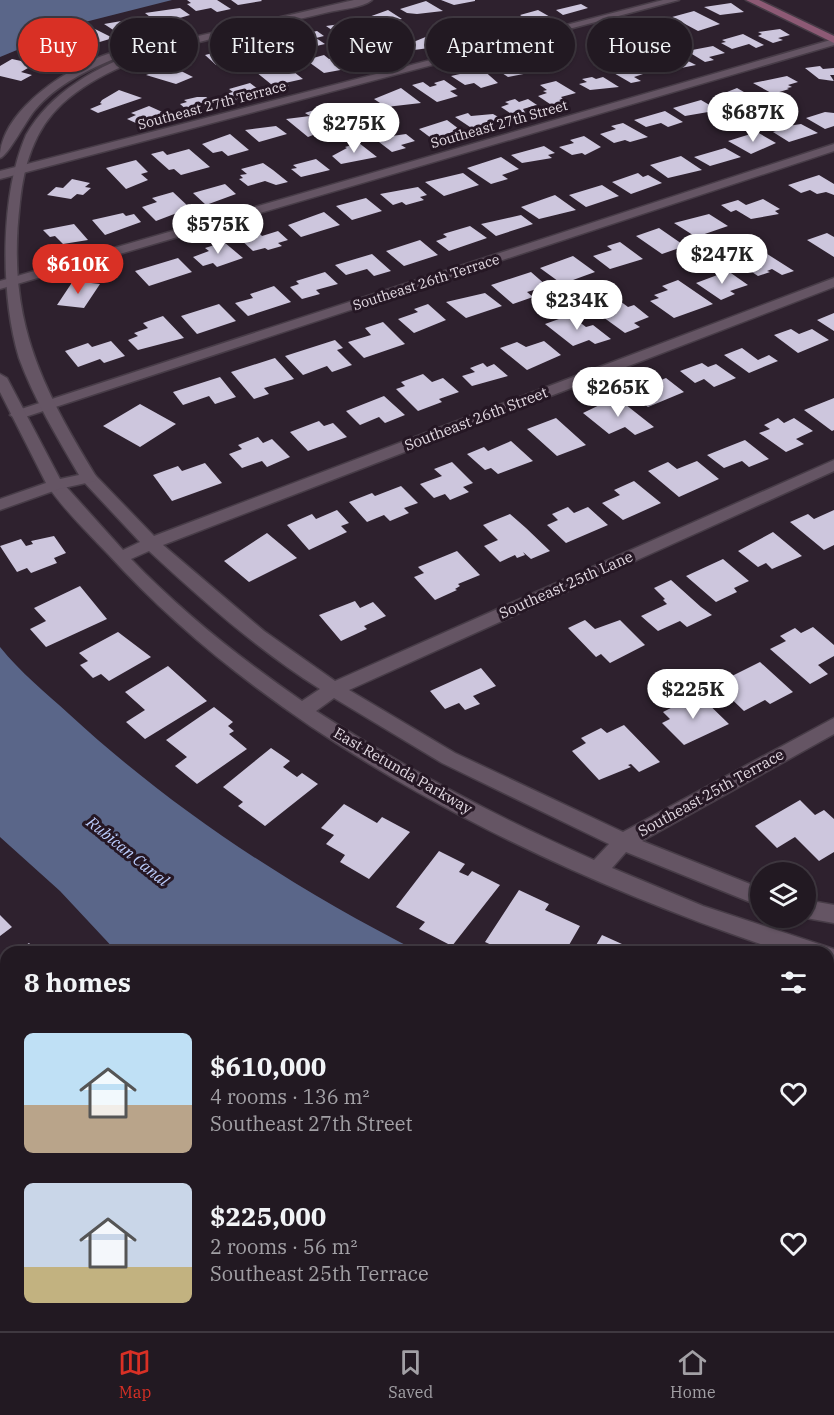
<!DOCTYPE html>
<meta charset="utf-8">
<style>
body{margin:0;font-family:"IBM Plex Serif",serif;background:#2a222a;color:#f1f3f6;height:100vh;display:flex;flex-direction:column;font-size:22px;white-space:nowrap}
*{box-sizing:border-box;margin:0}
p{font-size:20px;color:#a2a0a5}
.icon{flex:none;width:33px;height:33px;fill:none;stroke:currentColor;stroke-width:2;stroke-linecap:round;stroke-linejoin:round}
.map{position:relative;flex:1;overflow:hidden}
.panel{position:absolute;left:0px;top:946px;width:834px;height:386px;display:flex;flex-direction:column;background:#221922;border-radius:18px 18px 0 0;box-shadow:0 2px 4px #0004,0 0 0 2px #3f3840}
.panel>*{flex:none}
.top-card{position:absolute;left:18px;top:18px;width:798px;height:54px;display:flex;gap:12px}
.fabs{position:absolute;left:750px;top:862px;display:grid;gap:12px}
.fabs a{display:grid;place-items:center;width:66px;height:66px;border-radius:50%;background:#221922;box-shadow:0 2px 4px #0004,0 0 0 2px #3f3840;font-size:30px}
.price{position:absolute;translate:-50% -51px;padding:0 14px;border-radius:21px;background:#fff;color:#222;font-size:20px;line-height:39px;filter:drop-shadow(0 2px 3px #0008)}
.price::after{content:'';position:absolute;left:50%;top:36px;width:18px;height:14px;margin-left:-9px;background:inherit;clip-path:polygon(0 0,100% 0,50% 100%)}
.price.on{background:#d93025;color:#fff}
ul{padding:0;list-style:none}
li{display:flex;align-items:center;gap:18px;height:150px;padding:0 24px}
li span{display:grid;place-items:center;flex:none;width:168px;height:120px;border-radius:9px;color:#555}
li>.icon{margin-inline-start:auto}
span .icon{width:72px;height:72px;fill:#fffc;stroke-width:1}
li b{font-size:26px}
h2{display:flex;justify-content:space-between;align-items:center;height:72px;padding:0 24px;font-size:26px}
.tag{padding:0 21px;border-radius:27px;background:#221922;box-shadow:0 2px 4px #0004,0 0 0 2px #3f3840;font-size:21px;line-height:54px}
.tag.on{background:#d93025;color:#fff}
.tab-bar{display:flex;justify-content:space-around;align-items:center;height:84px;border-top:2px solid #3f3840;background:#221922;font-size:16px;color:#a2a0a5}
.tab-bar a{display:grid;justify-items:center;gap:3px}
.tab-bar .on{color:#d93025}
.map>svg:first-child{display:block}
</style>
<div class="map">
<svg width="834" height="1331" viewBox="0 0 834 1331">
<rect width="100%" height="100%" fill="#2e212e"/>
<path fill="#5a6689" d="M 0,0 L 172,0 L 85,22 L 0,57 Z
M 0,647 C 20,672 46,693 69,714 C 173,810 293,888 419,952 L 117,952 L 60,891 L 0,837 Z
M 828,1125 L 834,1126 L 834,1331 L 237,1331 L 237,1326 L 828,1326 Z"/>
<path fill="#cdc6dd" d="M 187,0 L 217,0 L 231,9 L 217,12 L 211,8 L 196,11 L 187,4 L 191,3 Z
M 231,0 L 261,0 L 262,1 L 238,5 Z
M 441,0 L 475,0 L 475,1 L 454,5 Z
M 426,1 L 443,11 L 417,14 L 407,13 L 400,9 Z
M 731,3 L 744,12 L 720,15 L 704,7 Z
M 581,4 L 588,8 L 563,15 L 556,10 Z
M 180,8 L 190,15 L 159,24 L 145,13 Z
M 388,10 L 402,19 L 395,20 L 402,25 L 384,29 L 366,18 Z
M 538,10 L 552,18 L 529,23 L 519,18 L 523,17 L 520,15 Z
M 694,11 L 720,24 L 698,31 L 672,17 Z
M 139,18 L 150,26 L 121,35 L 104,24 Z
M 665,20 L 675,25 L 670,27 L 673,28 L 655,36 L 637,26 Z
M 355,22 L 370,33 L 345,39 L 326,26 Z
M 500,22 L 503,24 L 512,22 L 519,27 L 496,35 L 482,27 Z
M 95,29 L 113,38 L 83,47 L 61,37 L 79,30 L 85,33 Z
M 626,29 L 643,38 L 620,44 L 607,37 Z
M 780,29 L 790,35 L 778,38 L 783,40 L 773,43 L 758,36 L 762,34 L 758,32 Z
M 299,31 L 303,34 L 317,31 L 324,36 L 316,38 L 325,44 L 308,48 L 303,44 L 310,43 L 300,42 L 289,34 Z
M 460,31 L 472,31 L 479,36 L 460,42 L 446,38 Z
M 743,34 L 764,45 L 756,48 L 749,44 L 732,49 L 721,43 L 726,42 L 722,40 Z
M 428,36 L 444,46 L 414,50 L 406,45 Z
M 275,38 L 290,49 L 278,52 L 275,49 L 253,51 L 247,46 Z
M 47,39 L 52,42 L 78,51 L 50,64 L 18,52 Z
M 383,46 L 391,46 L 404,55 L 381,62 L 367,52 Z
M 713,46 L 725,53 L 709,57 L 714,60 L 705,62 L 687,51 Z
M 555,48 L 571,58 L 546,66 L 530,56 Z
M 217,52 L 222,56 L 241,52 L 249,59 L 216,65 L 205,55 Z
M 324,55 L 329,59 L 341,56 L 357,67 L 324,73 L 306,60 Z
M 680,57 L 696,65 L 666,71 L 653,64 Z
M 12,59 L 35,64 L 21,72 L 32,75 L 21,81 L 0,76 L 0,66 Z
M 520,59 L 539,71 L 508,77 L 490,65 Z
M 626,65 L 629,67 L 637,65 L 649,72 L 634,77 L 641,81 L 631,83 L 612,72 Z
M 171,66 L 193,77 L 176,84 L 146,75 Z
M 820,66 L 823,69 L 834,68 L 834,75 L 830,75 L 834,81 L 819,79 L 805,68 Z
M 274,68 L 289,73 L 294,72 L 303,79 L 285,83 L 289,86 L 277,89 L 256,72 Z
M 482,69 L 498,83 L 481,88 L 474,83 L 465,85 L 451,76 Z
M 787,76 L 798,82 L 788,85 L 792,87 L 787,88 L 789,89 L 773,94 L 753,83 Z
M 592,77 L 596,79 L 603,77 L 619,87 L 590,90 L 579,84 L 587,82 L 582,79 Z
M 444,80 L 457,89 L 450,91 L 458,96 L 437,102 L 412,85 L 423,82 L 430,87 L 437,85 L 434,83 Z
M 556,81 L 576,93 L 561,97 L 563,99 L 559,100 L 564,103 L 553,106 L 538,96 L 547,93 L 543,91 L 547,90 L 540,85 Z
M 250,83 L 262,92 L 234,100 L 226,94 L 233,92 L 229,89 Z
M 401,88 L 421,103 L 386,107 L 374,99 Z
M 737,88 L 756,99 L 745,102 L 750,106 L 735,110 L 712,98 Z
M 119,90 L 142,98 L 98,113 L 90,109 L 102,104 L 100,103 L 102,100 Z
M 197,97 L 206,97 L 215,104 L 187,110 L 180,104 L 187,102 L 184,100 Z
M 515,99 L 519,102 L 528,99 L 537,105 L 523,109 L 526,114 L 516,117 L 501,107 L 509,104 L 505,102 Z
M 701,100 L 713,107 L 710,109 L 714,111 L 685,116 L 673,108 Z
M 361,103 L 370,109 L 354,117 L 351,114 L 342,117 L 330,108 Z
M 149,106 L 169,115 L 138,124 L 127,119 L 136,115 L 131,113 Z
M 317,109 L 338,125 L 308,137 L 286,119 L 310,116 L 305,113 Z
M 665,111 L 683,122 L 668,127 L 661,123 L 646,127 L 634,120 Z
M 825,112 L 834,113 L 834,126 L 825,129 L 806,118 Z
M 468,113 L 471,116 L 493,114 L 502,119 L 473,129 L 455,117 Z
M 447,120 L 463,132 L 431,138 L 419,129 Z
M 623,123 L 648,137 L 630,142 L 625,140 L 614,143 L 600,134 L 616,129 L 611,126 Z
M 801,124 L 818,133 L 789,142 L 773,132 L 779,130 L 775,128 Z
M 276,126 L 287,134 L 259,142 L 245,130 Z
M 757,132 L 776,143 L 751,154 L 728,141 Z
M 230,134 L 249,150 L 228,156 L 222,151 L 213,153 L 202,144 Z
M 406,134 L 415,141 L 401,145 L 406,148 L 392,152 L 379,142 L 388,140 L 385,137 Z
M 584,136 L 601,147 L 585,155 L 582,153 L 572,155 L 559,147 L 574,143 L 570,140 Z
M 359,143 L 377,157 L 341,164 L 332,156 L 347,148 L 345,147 Z
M 544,146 L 555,153 L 548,155 L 552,158 L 522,163 L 511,155 Z
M 725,148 L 741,157 L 710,166 L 694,157 Z
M 189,149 L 210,167 L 181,175 L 174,169 L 169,170 L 151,154 L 163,151 L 167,155 Z
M 681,156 L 702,170 L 668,178 L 650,165 Z
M 501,157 L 519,169 L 502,175 L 508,179 L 491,184 L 467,168 Z
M 316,159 L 330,170 L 301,177 L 291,169 L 297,168 L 293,165 Z
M 136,160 L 148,172 L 141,174 L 148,180 L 126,189 L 106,168 Z
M 263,163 L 273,170 L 288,182 L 276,185 L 265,181 L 248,186 L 239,179 L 243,178 L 240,175 L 247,174 L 241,169 Z
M 463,173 L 479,185 L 444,196 L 425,182 Z
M 638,173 L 643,177 L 648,175 L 662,183 L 631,194 L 612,182 Z
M 819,175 L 834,184 L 834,195 L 826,192 L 817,194 L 810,190 L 801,193 L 788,185 Z
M 72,179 L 90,183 L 85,187 L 91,188 L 83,195 L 77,194 L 71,199 L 47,195 L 56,187 L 63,188 Z
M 225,184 L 236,194 L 206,205 L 193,193 Z
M 602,185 L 619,196 L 586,207 L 569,195 Z
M 418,187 L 427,195 L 420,197 L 424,200 L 406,205 L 402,202 L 393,205 L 380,194 Z
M 173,192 L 190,208 L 156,221 L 142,207 L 157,202 L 152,198 Z
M 555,195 L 576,210 L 539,219 L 521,207 Z
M 366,198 L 382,211 L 352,220 L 336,206 Z
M 763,199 L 780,209 L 775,211 L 779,214 L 751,219 L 736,210 L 731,212 L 721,205 L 738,200 L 746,205 Z
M 324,212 L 340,225 L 301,237 L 288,225 Z
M 123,213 L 126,216 L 134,214 L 141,222 L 105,235 L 92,220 Z
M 709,214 L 728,226 L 696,237 L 674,223 Z
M 521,215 L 533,224 L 496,236 L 481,224 Z
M 74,224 L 88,240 L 63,244 L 55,236 L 50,237 L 43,230 Z
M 470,226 L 487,238 L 449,251 L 436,241 L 447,237 L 443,234 Z
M 659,228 L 685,246 L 662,254 L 636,236 Z
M 278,231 L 288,240 L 278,243 L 282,246 L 268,250 L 265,248 L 253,251 L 239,238 L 258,232 L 262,236 Z
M 827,233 L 834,237 L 834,257 L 807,240 Z
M 420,240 L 438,255 L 404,266 L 386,251 Z
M 224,242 L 243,258 L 217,267 L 213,263 L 203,266 L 193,257 L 209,251 L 205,248 Z
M 620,242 L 643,259 L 610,269 L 593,256 L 612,250 L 607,246 Z
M 753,245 L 794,271 L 782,275 L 772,269 L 767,271 L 770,272 L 758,276 L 726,255 Z
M 372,254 L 391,271 L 374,276 L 367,269 L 346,275 L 335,265 Z
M 573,256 L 595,272 L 562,284 L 540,268 Z
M 178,258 L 192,272 L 149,286 L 135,271 Z
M 728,271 L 748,285 L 730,291 L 735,294 L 721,300 L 696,283 Z
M 325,272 L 338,284 L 316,290 L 320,294 L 302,299 L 290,287 L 299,284 L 296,281 Z
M 531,272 L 547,286 L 527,292 L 533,297 L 513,304 L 491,285 Z
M 678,280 L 713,304 L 674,318 L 650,301 L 659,298 L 654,295 L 668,290 L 662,286 Z
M 73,281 L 100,284 L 84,308 L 57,305 Z
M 274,286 L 291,302 L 248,316 L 235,303 L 253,298 L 250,294 Z
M 485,293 L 502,306 L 466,318 L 446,302 Z
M 620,301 L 628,307 L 634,305 L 649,317 L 634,323 L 640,327 L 625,333 L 603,317 L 610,314 L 602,308 Z
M 219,304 L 236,321 L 197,334 L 181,316 Z
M 428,304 L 446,320 L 414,333 L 398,319 L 418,312 L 414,309 Z
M 834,313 L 834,331 L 817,320 Z
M 570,315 L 586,327 L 593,325 L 611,339 L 595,344 L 589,340 L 573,346 L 545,324 Z
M 163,316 L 184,338 L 138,350 L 128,340 L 138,336 L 134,333 L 148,328 L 143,323 Z
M 383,322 L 405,344 L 364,358 L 348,342 L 371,335 L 365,328 Z
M 791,329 L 799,334 L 812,329 L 829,340 L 798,353 L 774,335 Z
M 335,340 L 343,348 L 337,350 L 352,365 L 332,372 L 327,366 L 303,375 L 285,356 Z
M 111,341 L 125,356 L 104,363 L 100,359 L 78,367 L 65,351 L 88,343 L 92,347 Z
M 544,341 L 561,355 L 527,370 L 500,348 L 517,342 L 526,347 Z
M 742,348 L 758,360 L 769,355 L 778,361 L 749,373 L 724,355 Z
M 275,358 L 294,379 L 264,388 L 269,394 L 254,399 L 231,372 Z
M 483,363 L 487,367 L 494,364 L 508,376 L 472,386 L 462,376 L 475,372 L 470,368 Z
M 702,363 L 708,367 L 716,364 L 736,378 L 714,387 L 704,379 L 695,383 L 680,371 Z
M 423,374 L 432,382 L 443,378 L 459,392 L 439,399 L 442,402 L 418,411 L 396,389 L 405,386 L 401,382 Z
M 220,377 L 236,397 L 215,404 L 209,396 L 183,405 L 173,392 Z
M 666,378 L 684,392 L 648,407 L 629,393 Z
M 384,396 L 405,415 L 385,423 L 379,417 L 360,425 L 346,411 Z
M 616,397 L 654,427 L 635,435 L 625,427 L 609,434 L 583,413 Z
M 834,398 L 834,430 L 832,431 L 804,410 Z
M 140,404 L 176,424 L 140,447 L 103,426 Z
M 556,418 L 586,445 L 557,456 L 527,429 Z
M 778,418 L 784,423 L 794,418 L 813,431 L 796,439 L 804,444 L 786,452 L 759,433 L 770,429 L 764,425 Z
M 319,421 L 324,426 L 333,423 L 347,437 L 308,451 L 290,432 Z
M 258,437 L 263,443 L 272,439 L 290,457 L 267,467 L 262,461 L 242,468 L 229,454 L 242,449 L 238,445 Z
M 745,440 L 769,459 L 749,467 L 742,461 L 724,468 L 707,455 Z
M 511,441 L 533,461 L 498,474 L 491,468 L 485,470 L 467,454 L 484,447 L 488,451 Z
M 697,461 L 719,479 L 679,497 L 648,471 L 668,462 L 677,469 Z
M 452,462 L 473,483 L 463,487 L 469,492 L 450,500 L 445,494 L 434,498 L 420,484 L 442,476 L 434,469 Z
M 205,463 L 222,483 L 172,501 L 153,475 L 178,466 L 182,471 Z
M 634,481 L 661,503 L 623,520 L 602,503 L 620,495 L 614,490 Z
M 401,486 L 418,503 L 404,508 L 409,513 L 390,521 L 384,515 L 367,522 L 349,502 L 372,493 L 375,496 Z
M 568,507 L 574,513 L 588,507 L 608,525 L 566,543 L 547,525 L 558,520 L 552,514 Z
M 337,510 L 349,523 L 341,526 L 347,532 L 309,550 L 287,525 L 312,514 L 316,519 Z
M 834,510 L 834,545 L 824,550 L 790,522 L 808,514 L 814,519 Z
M 510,514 L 526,528 L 550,551 L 531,559 L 523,552 L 525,555 L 517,558 L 515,555 L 500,562 L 484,546 L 498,540 L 483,525 Z
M 773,532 L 802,556 L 772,569 L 766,563 L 758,567 L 738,551 Z
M 267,533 L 297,558 L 249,582 L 224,561 Z
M 54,536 L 66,553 L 54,558 L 57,563 L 31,573 L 27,568 L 17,572 L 0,546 L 21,539 L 26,546 L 33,544 L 31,541 Z
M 457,551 L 480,575 L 458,584 L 460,586 L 455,589 L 457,590 L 435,600 L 414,577 L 424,573 L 418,567 Z
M 723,559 L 749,581 L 734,588 L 737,592 L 716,602 L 686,576 Z
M 671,580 L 701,607 L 712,615 L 687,627 L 680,621 L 658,631 L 641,616 L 667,604 L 663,600 L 665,599 L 654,588 Z
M 80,586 L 107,619 L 46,647 L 30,629 L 46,621 L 34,608 Z
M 355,601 L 360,608 L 373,602 L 386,616 L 364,626 L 367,629 L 341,641 L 319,615 Z
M 585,620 L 595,629 L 620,620 L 645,645 L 610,663 L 601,654 L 596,657 L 568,628 Z
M 813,627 L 834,645 L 834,656 L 818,665 L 828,674 L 810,684 L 770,649 L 786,641 L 780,636 L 795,628 L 801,633 Z
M 118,632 L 151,657 L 109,681 L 101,674 L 93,678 L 80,665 L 88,661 L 79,653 Z
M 760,662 L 793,692 L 770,704 L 765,700 L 744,711 L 716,684 Z
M 168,666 L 207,701 L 145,739 L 126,722 L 145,710 L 125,692 Z
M 481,668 L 496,686 L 473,696 L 480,704 L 465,710 L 459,703 L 445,709 L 430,691 Z
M 698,694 L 729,724 L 684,745 L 662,723 L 670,719 L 663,712 Z
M 214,707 L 233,722 L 228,726 L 234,731 L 229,734 L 247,749 L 197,784 L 175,766 L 187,757 L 166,740 Z
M 624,725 L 660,762 L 639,772 L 631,764 L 628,765 L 631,767 L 599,780 L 572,751 L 586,743 L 581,738 L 601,728 L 607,733 Z
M 271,748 L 290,761 L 283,767 L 297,777 L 302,773 L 318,784 L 265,826 L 238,806 L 243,802 L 223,787 Z
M 800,800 L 815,815 L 824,810 L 834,819 L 834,852 L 819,861 L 795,837 L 777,848 L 755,826 Z
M 344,804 L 377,823 L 382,817 L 410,832 L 369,879 L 340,862 L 345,855 L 326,844 L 334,835 L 321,828 Z
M 439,851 L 465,864 L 459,872 L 468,876 L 472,871 L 500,885 L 452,946 L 419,929 L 425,922 L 396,907 Z
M 519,890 L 549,904 L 545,910 L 580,926 L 565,952 L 551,946 L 547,952 L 536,952 L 524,946 L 520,952 L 507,952 L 485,942 Z
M 0,915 L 12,927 L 0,936 Z
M 602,935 L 622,944 L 620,950 L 626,952 L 592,952 Z
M 29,943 L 37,952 L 15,952 Z
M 638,944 L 657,952 L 634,952 Z
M 6,959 L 6,992 L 3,989 L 0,991 L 0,963 Z
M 828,1012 L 834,1014 L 834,1108 L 828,1106 Z"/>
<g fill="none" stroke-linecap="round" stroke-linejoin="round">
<g stroke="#473c47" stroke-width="3">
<path id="minor" d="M 663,0 L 679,0 L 0,179 L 0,171 Z
M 834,39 L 834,45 L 0,289 L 0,281 Z
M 834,144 L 834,151 L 22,418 L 17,419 L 10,415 L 12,412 Z
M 834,278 L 834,287 L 163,545 L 264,631 L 335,681 L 834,460 L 834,471 L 349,690 L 455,753 L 623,832 L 834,718 L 834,734 L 642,841 L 760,888 L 760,906 L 626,852 L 612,868 L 703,906 L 834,949 L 834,967 L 828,965 L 828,952 L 787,952 L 775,949 C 538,869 278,741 107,553 C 87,532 64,510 47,485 L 55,480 L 61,481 L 123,550 L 140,542 L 83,481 L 81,478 L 83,475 L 95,475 L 154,536 ZM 149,551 C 203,601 258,650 320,689 L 302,701 C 241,659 183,613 131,559 ZM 334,698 L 442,763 L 609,844 L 594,860 C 498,818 405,768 316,711 Z
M 806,900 L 834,905 L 834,923 L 806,918 Z"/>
</g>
<g stroke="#473c47" stroke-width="3">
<path id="tertiary" d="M 354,0 L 372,0 C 362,8 342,9 329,12 C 283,23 237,32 192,44 C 146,56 98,71 62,104 C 34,130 24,165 20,202 C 6,317 39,383 97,478 L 95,481 L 59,489 L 0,510 L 0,499 L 46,483 L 0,392 L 0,374 L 7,378 L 60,479 L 79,475 C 57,437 34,399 19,358 C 0,295 0,195 26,135 C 38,114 56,96 76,83 C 122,51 181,40 234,28 C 274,19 314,9 354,0 Z
M 114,52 L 118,53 L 118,57 C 88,70 57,84 35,110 C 27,119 8,156 0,158 C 0,110 72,64 114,52 Z
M 0,1179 L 6,1181 L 6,1241 L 0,1238 Z
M 6,1315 L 6,1326 L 23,1326 L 22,1331 L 0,1331 L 0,1318 Z"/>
</g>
<g stroke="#473c47" stroke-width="3">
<path id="secondary" d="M 746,0 L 759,0 L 834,36 L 834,43 Z"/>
</g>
<use href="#minor" fill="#655564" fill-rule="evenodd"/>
<use href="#tertiary" fill="#655564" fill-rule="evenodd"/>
<use href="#secondary" fill="#8d5a75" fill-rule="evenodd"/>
</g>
<g text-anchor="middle" stroke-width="6" stroke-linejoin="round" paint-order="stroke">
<g font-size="14" fill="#e3dae3" stroke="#251724">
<text transform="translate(212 105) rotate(-15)" y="5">Southeast 27th Terrace</text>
<text transform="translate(499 124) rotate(-16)" y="5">Southeast 27th Street</text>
<text transform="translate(426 282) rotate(-18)" y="5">Southeast 26th Terrace</text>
</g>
<g font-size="15" fill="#e3dae3" stroke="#251724">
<text transform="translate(476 419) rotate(-21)" y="5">Southeast 26th Street</text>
<text transform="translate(566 585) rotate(-24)" y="5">Southeast 25th Lane</text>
<text transform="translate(403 771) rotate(30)" y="5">East Retunda Parkway</text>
<text transform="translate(711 793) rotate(-29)" y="5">Southeast 25th Terrace</text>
</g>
<g font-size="16" font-style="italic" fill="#bdcefe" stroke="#251724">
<text transform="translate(128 851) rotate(39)" y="6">Rubican Canal</text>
</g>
</g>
</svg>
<div class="fabs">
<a><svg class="icon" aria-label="layers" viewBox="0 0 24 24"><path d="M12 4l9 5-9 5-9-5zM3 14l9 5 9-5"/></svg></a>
</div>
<b class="price" style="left:753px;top:143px">$687K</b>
<b class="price" style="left:354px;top:154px">$275K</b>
<b class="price" style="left:218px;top:255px">$575K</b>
<b class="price" style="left:722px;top:285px">$247K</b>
<b class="price on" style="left:78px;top:295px">$610K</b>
<b class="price" style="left:577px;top:331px">$234K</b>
<b class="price" style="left:618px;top:418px">$265K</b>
<b class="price" style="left:693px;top:720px">$225K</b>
<div class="top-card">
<a class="tag on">Buy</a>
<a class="tag">Rent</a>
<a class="tag">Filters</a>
<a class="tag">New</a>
<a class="tag">Apartment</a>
<a class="tag">House</a>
</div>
<section class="panel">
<h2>8 homes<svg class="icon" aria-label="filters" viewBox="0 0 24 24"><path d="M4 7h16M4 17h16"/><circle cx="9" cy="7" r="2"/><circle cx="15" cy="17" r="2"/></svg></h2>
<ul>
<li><span style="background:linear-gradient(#bfe0f5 60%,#b9a48a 0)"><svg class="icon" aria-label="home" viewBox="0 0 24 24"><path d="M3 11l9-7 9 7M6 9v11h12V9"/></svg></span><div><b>$610,000</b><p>4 rooms · 136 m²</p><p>Southeast 27th Street</p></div><svg class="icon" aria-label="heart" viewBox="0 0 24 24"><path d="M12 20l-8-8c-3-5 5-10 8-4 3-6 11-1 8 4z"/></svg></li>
<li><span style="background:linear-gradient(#c9d6e8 70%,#c2b280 0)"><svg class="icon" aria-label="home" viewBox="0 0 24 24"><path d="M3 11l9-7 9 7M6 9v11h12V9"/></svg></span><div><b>$225,000</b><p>2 rooms · 56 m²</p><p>Southeast 25th Terrace</p></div><svg class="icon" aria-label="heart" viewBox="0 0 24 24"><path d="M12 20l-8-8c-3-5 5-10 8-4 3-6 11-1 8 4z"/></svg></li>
</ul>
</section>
</div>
<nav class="tab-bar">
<a class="on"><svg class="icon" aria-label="map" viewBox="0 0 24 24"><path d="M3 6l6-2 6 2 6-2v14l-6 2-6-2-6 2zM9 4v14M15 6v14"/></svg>Map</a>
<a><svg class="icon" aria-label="saved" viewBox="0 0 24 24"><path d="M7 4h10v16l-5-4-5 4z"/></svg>Saved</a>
<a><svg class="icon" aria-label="home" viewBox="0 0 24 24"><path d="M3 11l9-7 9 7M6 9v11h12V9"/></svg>Home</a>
</nav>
